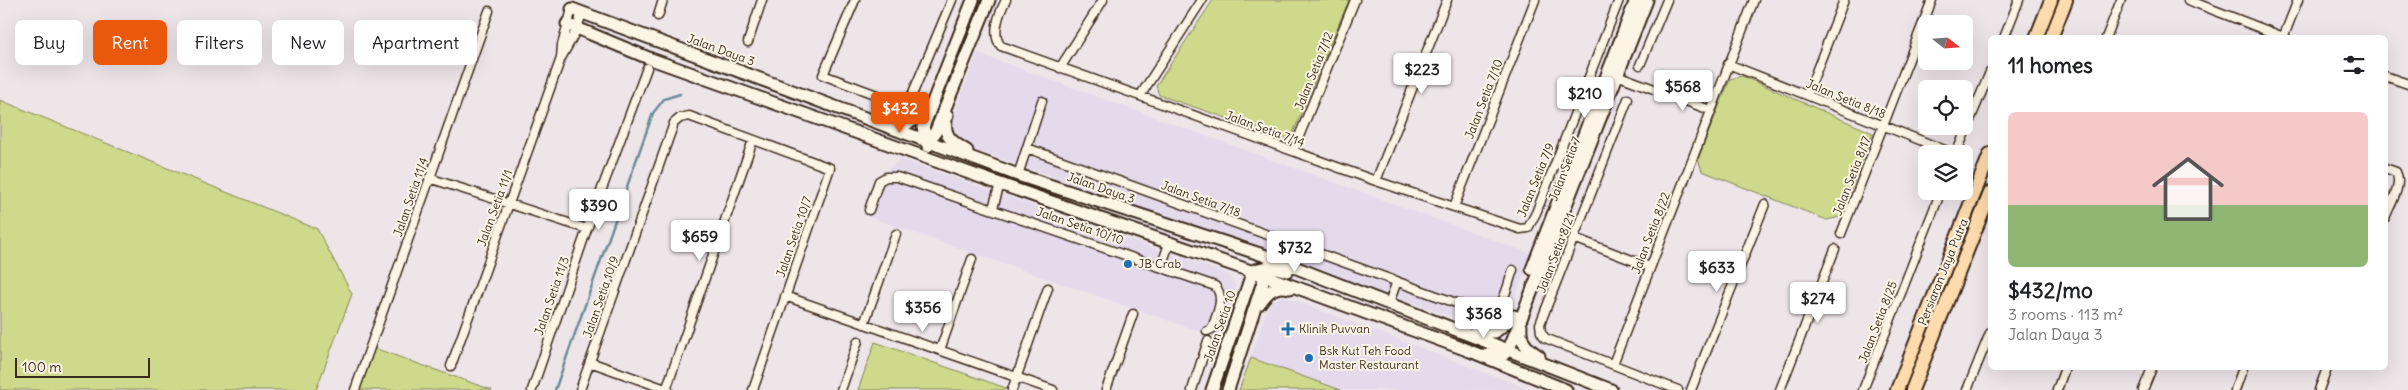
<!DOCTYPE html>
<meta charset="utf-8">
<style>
body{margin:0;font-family:Delius,sans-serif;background:#f6f6f6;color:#202124;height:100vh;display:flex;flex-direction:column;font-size:19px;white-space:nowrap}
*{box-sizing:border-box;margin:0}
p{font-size:16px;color:#757577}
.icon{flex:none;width:28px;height:28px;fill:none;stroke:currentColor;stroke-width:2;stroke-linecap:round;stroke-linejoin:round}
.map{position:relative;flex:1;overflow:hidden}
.details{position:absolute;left:1988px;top:35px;width:400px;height:335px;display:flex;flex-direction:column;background:#fff;border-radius:8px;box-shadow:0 5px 20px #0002}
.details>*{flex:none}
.banner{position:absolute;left:15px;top:20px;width:475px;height:45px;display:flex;gap:10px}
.needle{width:32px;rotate:107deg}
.tools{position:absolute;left:1918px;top:15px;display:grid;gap:10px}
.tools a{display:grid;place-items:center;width:55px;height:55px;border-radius:8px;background:#fff;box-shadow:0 5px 20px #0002;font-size:25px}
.scale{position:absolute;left:15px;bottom:12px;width:135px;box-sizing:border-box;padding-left:5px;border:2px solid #3b2a1e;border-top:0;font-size:14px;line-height:18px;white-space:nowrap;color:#3b2a1e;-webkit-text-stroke:4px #fcf5e5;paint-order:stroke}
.price{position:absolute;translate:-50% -42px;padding:0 11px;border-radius:5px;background:#fff;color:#222;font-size:16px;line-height:32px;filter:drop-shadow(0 1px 2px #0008)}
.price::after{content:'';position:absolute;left:50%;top:30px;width:15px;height:11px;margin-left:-8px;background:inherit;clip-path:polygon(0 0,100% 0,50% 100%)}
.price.on{background:#ea580c;color:#fff}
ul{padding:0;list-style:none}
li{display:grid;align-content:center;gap:10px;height:265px;padding:0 20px}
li+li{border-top:1px solid #e0e0e0}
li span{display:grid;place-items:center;height:155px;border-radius:8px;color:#555}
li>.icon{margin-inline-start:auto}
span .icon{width:90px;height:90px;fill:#fffc;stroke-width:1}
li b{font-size:21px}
h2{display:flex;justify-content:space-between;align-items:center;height:60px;padding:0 20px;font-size:21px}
.pill{padding:0 18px;border-radius:8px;background:#fff;box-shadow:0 5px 20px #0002;font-size:18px;line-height:45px}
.pill.on{background:#ea580c;color:#fff}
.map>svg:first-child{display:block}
</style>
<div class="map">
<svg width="2408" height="390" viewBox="0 0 2408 390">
<rect width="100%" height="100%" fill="#eee5e9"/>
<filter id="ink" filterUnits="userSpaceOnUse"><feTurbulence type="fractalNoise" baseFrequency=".02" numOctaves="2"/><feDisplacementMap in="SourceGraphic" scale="10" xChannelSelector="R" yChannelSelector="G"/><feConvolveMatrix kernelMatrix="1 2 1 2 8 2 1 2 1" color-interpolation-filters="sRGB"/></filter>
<g filter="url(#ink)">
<path fill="#e4daec" d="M 977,53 L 1532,254 L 1507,318 L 1500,325 L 1485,328 L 962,145 L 951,123 Z
M 900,159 L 1228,274 L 1235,285 L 1235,292 L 1219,338 L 863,215 L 875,181 Z
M 1283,296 L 1531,390 L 1341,390 L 1251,358 L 1269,303 Z"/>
<path fill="#ced98c" stroke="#848255" d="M 1213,0 L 1349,0 L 1293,133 L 1285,138 L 1159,95 L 1156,86 Z
M 1742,76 L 1873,133 L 1840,217 L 1827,220 L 1702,171 L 1698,159 L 1730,79 Z
M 0,100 L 317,229 L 352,294 L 316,390 L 0,390 Z
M 875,342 L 1006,388 L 1005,390 L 858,390 Z
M 374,348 L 492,390 L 359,390 Z
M 1251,358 L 1341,390 L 1239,390 Z"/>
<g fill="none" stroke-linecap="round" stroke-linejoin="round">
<path stroke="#698d98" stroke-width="2.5" d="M 555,390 L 653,113 L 664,99 L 680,94"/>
<g stroke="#3b2a1e" stroke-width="11">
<path id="street" d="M 855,0 L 823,75 L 901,104 L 909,102 L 952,0
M 1006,0 C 999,13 991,35 1001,46 L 1376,181 L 1520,229 L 1528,228 L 1536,213 L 1619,0
M 2188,0 L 2286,38
M 658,16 L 663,0
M 2004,38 L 2019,0
M 2106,38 L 2121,0
M 2283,38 L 2298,0
M 748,42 L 762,0
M 561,58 L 562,45 L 572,9
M 1728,64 L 1955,154
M 1640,65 L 1667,0
M 1060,68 L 1103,0
M 1614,74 L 1710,110
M 2385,76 L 2408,84
M 1807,95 L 1844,0
M 1140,96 L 1202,0
M 1628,99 L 1540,324 L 1541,332 L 1545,338 L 1678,390
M 1027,148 L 1484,313 C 1505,312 1507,285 1513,270
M 1293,151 L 1355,0
M 1956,154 L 1990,72
M 2385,168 L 2396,172 C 2403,186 2390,204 2385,218
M 1018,175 L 1042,101
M 429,178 L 587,229
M 1376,181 L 1447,0
M 1454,207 L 1535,0
M 993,208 L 1000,184
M 869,210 L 879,181 L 886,177 L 897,177 L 1215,286 C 1226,298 1216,315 1212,329 L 1207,331
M 1841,234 L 1932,0
M 1574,238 L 1650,267
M 1161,267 L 1170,241
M 785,296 L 1053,390
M 1389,303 L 1397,281
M 864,324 L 896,234
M 940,350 L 972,259
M 590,362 L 668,390
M 1613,364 L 1754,0
M 451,366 L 561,58 L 577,29 L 582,12
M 355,390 L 489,11
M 532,390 L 587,229 L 647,68
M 580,390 L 674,123 L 680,118 L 689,116 L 830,168 L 753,390
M 666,390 L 753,140
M 841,390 L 858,341
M 1012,390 L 1048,288
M 1106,390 L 1133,314
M 1192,390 L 1208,341
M 1691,390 L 1765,204
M 1780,390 L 1835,249
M 1863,390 L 1941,191
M 1967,390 L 1990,333
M 2057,390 L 2065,368
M 2143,390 L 2152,368
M 2235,390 L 2243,368
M 2319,390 L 2327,368"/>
</g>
<g stroke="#3b2a1e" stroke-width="15">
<path id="secondary" d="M 572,9 L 1018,175 L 1266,256 L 1611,390
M 567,24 L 651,59 L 1000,184 L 1265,276 L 1470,351 L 1566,390
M 947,115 C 942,135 950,141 967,151
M 883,118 L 906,124 L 920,117 L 925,107
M 926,142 L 935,133 L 989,0
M 928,146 L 923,127 L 973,0
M 1532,269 L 1636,0
M 1253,271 C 1266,266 1274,267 1287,271
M 1259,304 C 1267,292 1275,284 1290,288
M 1521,326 C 1520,342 1526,348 1539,356
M 1475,332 L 1495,332 L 1514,316
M 1488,354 L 1501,357 L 1509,349 L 1647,0
M 1212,390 L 1253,271
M 1228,390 L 1265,276"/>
</g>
<g stroke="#3b2a1e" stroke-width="16">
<path id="primary" d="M 2036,38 L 2051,0
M 2051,38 L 2066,0
M 1897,390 L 1990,154
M 1912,390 L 1990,193"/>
</g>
<use href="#street" stroke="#fcf5e5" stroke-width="8"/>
<use href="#secondary" stroke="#fcf5e5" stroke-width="11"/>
<use href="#primary" stroke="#fedbac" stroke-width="12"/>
</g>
</g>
<g fill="#1f6fb2" stroke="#fcf5e5" stroke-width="2">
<circle cx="1128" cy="264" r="5"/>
<path d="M1285.5 321.5h5v5h5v5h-5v5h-5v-5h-5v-5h5z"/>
<circle cx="1309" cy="358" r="5"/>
</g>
<g text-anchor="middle" stroke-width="4" stroke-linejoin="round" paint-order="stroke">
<g font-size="12" fill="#3b2a1e" stroke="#fcf5e5">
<text transform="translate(721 50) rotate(20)" y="4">Jalan Daya 3</text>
<text transform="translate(1314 71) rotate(-68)" y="4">Jalan Setia 7/12</text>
<text transform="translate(1484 99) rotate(-69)" y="4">Jalan Setia 7/10</text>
<text transform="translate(1846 99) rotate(22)" y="4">Jalan Setia 8/18</text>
<text transform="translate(1265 129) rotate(20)" y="4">Jalan Setia 7/14</text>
<text transform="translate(1565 169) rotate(-69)" y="4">Jalan Setia 7</text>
<text transform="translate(1852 176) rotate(-69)" y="4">Jalan Setia 8/17</text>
<text transform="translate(1536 180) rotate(-68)" y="4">Jalan Setia 7/9</text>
<text transform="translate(1101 188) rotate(19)" y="4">Jalan Daya 3</text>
<text transform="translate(411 197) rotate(-71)" y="4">Jalan Setia 11/4</text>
<text transform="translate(1201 199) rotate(20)" y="4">Jalan Setia 7/18</text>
<text transform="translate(495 208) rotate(-70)" y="4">Jalan Setia 11/1</text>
<text transform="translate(1080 226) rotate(19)" y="4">Jalan Setia 10/10</text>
<text transform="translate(1651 233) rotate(-69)" y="4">Jalan Setia 8/22</text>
<text transform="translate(794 237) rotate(-71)" y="4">Jalan Setia 10/7</text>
<text transform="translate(1556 253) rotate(-69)" y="4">Jalan Setia 8/21</text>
<text transform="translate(1943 272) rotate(-68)" y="4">Persiaran Jaya Putra</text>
<text transform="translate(552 296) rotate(-71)" y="4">Jalan Setia 11/3</text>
<text transform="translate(601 297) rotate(-71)" y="4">Jalan Setia 10/9</text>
<text transform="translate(1878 322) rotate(-69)" y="4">Jalan Setia 8/25</text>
<text transform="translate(1220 326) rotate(-71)" y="4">Jalan Setia 10</text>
</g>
<g font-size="12" fill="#3b2a1e" stroke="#fcf5e5" text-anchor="start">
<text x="1138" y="268">JB Crab</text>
<text x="1299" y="333">Klinik Puvvan</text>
<text x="1319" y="355">Bsk Kut Teh Food<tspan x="1319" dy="14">Master Restaurant</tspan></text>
</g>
</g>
</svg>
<div class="tools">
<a><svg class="needle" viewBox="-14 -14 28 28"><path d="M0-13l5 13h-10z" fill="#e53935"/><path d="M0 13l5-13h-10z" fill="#757577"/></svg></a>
<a><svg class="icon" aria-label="locate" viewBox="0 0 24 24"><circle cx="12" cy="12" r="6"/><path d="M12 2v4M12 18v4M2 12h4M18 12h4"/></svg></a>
<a><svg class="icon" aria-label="layers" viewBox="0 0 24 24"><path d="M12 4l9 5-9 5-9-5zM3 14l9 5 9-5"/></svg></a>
</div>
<div class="scale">100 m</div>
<b class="price" style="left:1422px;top:95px">$223</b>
<b class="price" style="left:1683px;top:112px">$568</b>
<b class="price" style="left:1585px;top:119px">$210</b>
<b class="price on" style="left:900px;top:134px">$432</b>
<b class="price" style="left:599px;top:231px">$390</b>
<b class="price" style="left:700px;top:262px">$659</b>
<b class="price" style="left:1295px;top:273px">$732</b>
<b class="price" style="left:1717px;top:293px">$633</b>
<b class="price" style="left:1818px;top:324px">$274</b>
<b class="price" style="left:923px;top:333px">$356</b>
<b class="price" style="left:1484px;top:339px">$368</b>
<div class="banner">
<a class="pill">Buy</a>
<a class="pill on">Rent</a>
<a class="pill">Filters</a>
<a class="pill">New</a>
<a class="pill">Apartment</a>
</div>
<section class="details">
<h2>11 homes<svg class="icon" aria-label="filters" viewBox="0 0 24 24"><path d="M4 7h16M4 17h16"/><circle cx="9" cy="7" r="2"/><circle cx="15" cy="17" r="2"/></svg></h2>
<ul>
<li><span style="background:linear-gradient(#f6c9c9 60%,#8fb573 0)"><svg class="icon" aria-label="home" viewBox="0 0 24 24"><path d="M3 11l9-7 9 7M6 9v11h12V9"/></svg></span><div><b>$432/mo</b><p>3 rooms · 113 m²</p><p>Jalan Daya 3</p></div></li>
</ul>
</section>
</div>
